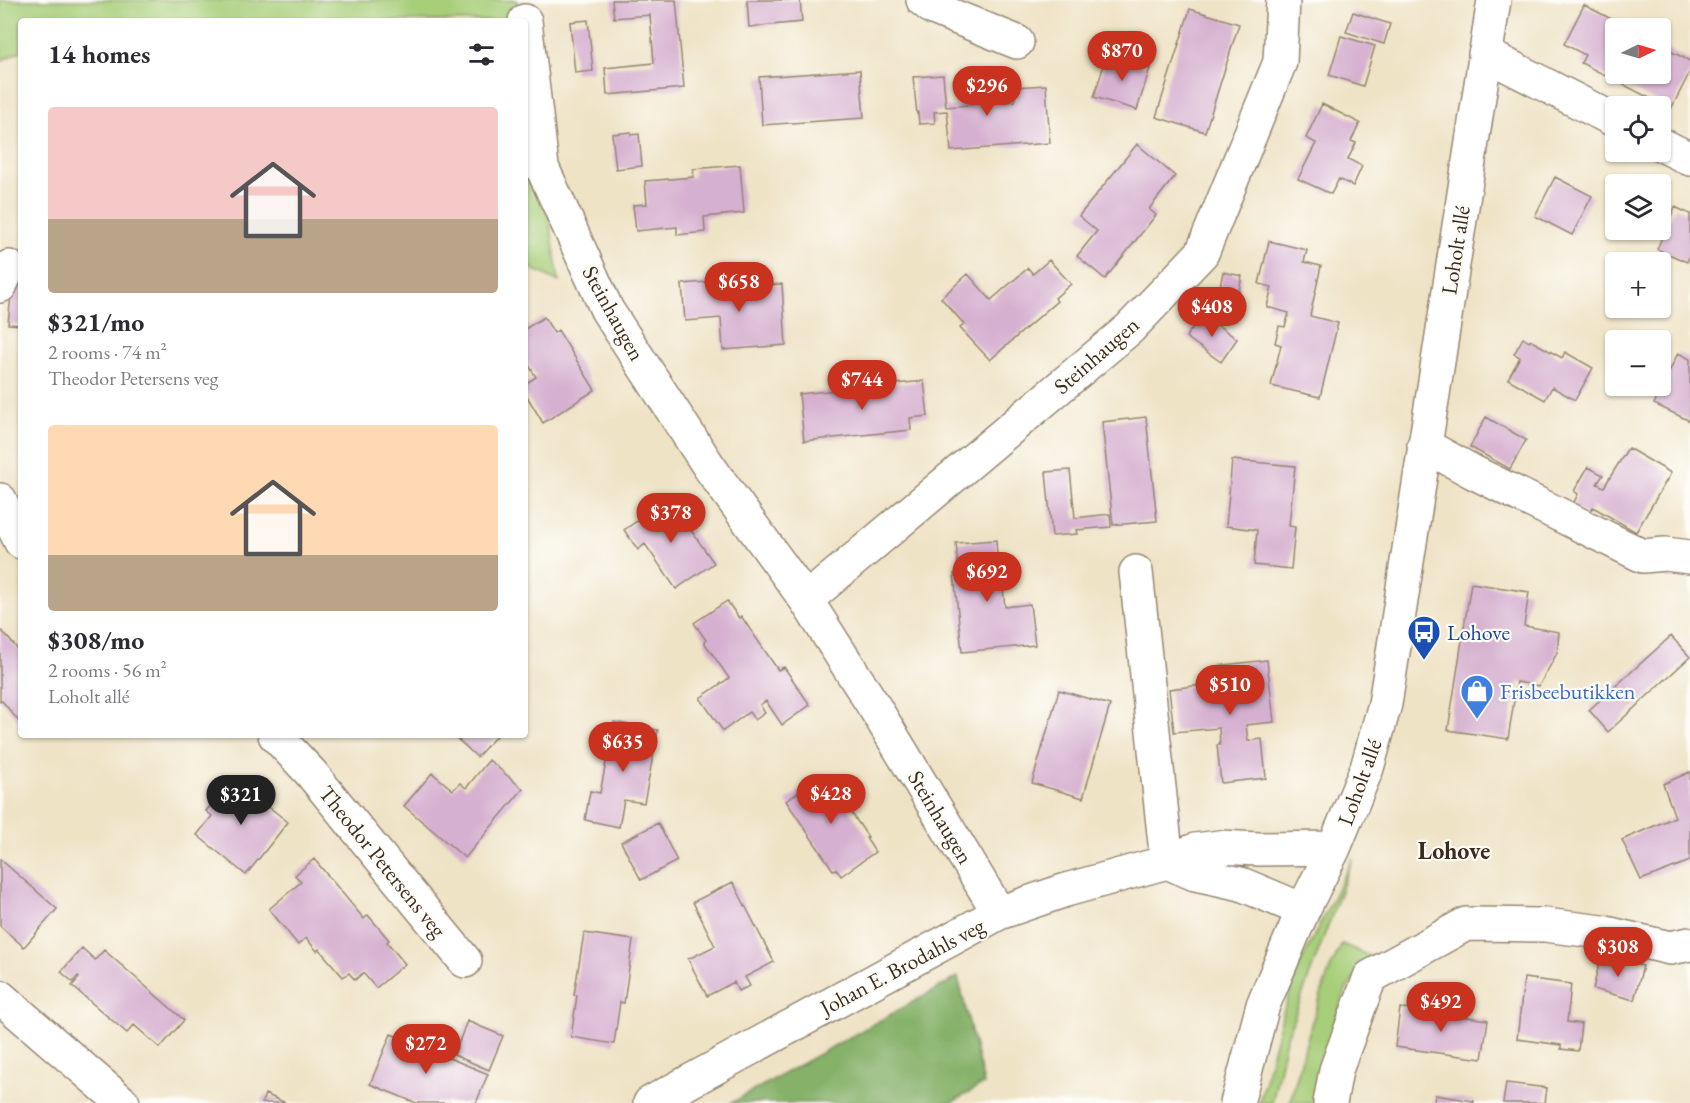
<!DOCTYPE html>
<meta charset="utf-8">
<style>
body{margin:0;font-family:"EB Garamond",serif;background:#f2f2f3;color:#2b2b33;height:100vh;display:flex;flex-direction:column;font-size:22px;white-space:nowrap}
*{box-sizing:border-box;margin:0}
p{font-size:20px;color:#7c7c81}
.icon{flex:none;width:33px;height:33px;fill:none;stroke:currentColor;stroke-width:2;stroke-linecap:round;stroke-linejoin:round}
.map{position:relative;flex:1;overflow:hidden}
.side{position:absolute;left:18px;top:18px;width:510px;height:720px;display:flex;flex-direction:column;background:#fff;border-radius:6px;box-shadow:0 2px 4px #0004}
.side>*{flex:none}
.needle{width:39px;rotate:85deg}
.controls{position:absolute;left:1605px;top:18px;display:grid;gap:12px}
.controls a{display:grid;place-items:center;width:66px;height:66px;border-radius:6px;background:#fff;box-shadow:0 2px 4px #0004;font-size:30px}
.price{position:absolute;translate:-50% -51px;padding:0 14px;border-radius:21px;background:#c8321e;color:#fff;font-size:20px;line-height:39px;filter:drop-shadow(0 2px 3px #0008)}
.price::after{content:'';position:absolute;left:50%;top:36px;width:18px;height:14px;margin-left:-9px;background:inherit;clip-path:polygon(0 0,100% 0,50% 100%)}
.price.on{background:#222;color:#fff}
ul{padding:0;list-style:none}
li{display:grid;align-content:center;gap:12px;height:318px;padding:0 30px}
li span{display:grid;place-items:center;height:186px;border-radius:6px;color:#555}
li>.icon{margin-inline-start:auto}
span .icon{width:108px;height:108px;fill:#fffc;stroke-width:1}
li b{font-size:26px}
h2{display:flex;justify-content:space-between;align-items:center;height:72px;padding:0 30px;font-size:26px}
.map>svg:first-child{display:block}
</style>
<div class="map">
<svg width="1690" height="1103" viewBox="0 0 1690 1103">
<rect width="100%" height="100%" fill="#fdfcf7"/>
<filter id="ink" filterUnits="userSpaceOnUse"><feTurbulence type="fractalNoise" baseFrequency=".0167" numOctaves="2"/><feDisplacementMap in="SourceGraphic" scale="12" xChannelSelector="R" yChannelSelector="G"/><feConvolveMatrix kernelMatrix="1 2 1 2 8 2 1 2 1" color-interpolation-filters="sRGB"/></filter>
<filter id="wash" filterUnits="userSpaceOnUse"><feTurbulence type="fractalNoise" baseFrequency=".008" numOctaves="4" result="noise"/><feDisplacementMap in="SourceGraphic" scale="24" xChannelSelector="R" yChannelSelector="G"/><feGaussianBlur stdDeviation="1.35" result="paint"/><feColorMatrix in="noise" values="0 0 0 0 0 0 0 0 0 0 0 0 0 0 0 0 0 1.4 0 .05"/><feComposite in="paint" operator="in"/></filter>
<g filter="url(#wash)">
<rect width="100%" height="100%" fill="#efe3c6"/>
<path fill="#a7ce79" stroke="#717c4c" stroke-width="1.5" d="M 0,0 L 517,0 L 520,21 L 21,21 L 21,51 L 0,61 Z
M 525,53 L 559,282 L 525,265 Z
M 1353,858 L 1286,1039 L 1272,1103 L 1259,1103 L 1283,1013 L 1299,966 Z
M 1342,944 L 1372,957 L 1361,968 L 1345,992 L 1333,1029 L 1314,1103 L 1290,1103 L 1311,1025 L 1329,971 Z"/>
<path fill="#85b169" stroke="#606e44" stroke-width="1.5" d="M 958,977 L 984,1084 L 951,1103 L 731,1103 Z"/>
<g id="blocks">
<path fill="#d6b0d0" d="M 612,0 L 676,0 L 684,88 L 607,95 L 605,68 L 654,63 L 650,15 L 614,18 Z
M 747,0 L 800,0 L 802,22 L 749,27 Z
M 1584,5 L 1625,26 L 1623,28 L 1616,28 L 1616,74 L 1660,74 L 1660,46 L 1690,61 L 1690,72 L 1671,109 L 1581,63 L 1585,55 L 1564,44 Z
M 1190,9 L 1239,24 L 1205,132 L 1156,117 Z
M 1353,12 L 1390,24 L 1384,44 L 1346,32 Z
M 588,20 L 593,71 L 575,73 L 570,22 Z
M 1341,36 L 1375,46 L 1363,86 L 1329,75 Z
M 1107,55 L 1150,68 L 1137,110 L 1094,97 Z
M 860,70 L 864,118 L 762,125 L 759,77 Z
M 943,75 L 946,107 L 1015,101 L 1014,87 L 1046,85 L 1050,143 L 951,151 L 947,111 L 934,112 L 935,123 L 919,124 L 918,113 L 917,114 L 913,77 Z
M 1322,104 L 1360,123 L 1351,141 L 1356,143 L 1348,159 L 1362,166 L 1353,186 L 1339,179 L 1331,194 L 1298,179 L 1316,143 L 1306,138 Z
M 631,132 L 631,135 L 639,134 L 642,166 L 616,169 L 612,134 Z
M 1137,144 L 1175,176 L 1149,209 L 1156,215 L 1105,279 L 1077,256 L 1097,231 L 1079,216 Z
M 740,165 L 744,213 L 704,217 L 705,232 L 677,235 L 677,227 L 636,231 L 633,205 L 647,204 L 645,181 L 694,177 L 693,169 Z
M 1555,177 L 1592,196 L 1572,235 L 1535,216 Z
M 1675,207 L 1690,214 L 1690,255 L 1687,262 L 1657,249 Z
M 1269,241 L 1307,250 L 1304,262 L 1321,266 L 1310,316 L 1338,323 L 1320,397 L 1271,386 L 1281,345 L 1275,343 L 1279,326 L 1285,327 L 1289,313 L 1267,307 L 1272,287 L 1259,284 Z
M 1049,260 L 1071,284 L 1055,298 L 1057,301 L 990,360 L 960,328 L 964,324 L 941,298 L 968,274 L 991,300 L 1028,268 L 1033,274 Z
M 1223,272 L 1242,276 L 1237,300 L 1218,296 Z
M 719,281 L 719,288 L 782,284 L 786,345 L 723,350 L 721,318 L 685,321 L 682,284 Z
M 12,285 L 21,286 L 21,325 L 8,324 Z
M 1202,314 L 1237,339 L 1221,362 L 1186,337 Z
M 544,317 L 554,333 L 558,330 L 595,390 L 543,423 L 525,393 L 525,384 L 536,377 L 525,359 L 525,329 Z
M 1523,338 L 1529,342 L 1530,340 L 1562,358 L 1565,352 L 1593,368 L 1575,400 L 1552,387 L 1545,400 L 1508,379 L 1520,357 L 1514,354 Z
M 1678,353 L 1690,359 L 1690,421 L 1654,404 Z
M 924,381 L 928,416 L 910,418 L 911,430 L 804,441 L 799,394 Z
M 1146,417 L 1157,521 L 1113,525 L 1102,422 Z
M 1486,417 L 1526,440 L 1510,469 L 1470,447 Z
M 1628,448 L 1671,473 L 1636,532 L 1593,507 L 1588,515 L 1572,506 L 1578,494 L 1574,491 L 1588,467 L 1603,475 L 1597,484 L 1604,487 Z
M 1232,460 L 1295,466 L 1289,526 L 1295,527 L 1291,569 L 1254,565 L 1257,530 L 1226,526 Z
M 1070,470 L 1075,518 L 1110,514 L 1111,527 L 1076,530 L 1077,534 L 1052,536 L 1046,472 Z
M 669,499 L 714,563 L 676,589 L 645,544 L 638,550 L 624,530 Z
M 996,540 L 998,570 L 1001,569 L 1005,607 L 1030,604 L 1035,645 L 962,652 L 954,574 L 959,574 L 956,543 Z
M 1471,583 L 1529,592 L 1524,626 L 1559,632 L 1557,653 L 1539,686 L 1517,682 L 1508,739 L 1448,730 Z
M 727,601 L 739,618 L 741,616 L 778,670 L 784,667 L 810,705 L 782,725 L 766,701 L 760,705 L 765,713 L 755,720 L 749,712 L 723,731 L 700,698 L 729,678 L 704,642 L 706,640 L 694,623 Z
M 2,631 L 21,653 L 21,724 L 2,701 L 0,702 L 0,633 Z
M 1671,636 L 1690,657 L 1608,732 L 1589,710 Z
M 1267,660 L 1274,722 L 1246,725 L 1248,741 L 1262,739 L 1266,778 L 1221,783 L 1217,745 L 1220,745 L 1219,728 L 1174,732 L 1169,689 L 1219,683 L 1216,666 Z
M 1059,690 L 1110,705 L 1083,798 L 1032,783 Z
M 614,722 L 658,730 L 644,803 L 624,800 L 619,827 L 585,820 L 590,791 L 600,793 Z
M 453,735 L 497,735 L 477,757 Z
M 489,760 L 523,789 L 465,858 L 404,806 L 432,773 L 453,790 L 460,783 L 466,788 Z
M 1690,772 L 1690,861 L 1641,880 L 1622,840 L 1675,817 L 1663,784 Z
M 825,774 L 868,837 L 866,838 L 875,852 L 841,876 L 836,869 L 833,870 L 786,801 Z
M 231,777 L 288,822 L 246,875 L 197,835 L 212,816 L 206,811 L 212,804 L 210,803 Z
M 658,823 L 677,861 L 641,880 L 621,842 Z
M 0,859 L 57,909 L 24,947 L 0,926 Z
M 314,859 L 364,919 L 368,915 L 389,940 L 387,942 L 405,964 L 376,988 L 363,973 L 355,980 L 349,973 L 343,977 L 319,949 L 317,951 L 306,938 L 298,945 L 269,909 L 301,882 L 295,875 Z
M 733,882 L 774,962 L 745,977 L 750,986 L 738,991 L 734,982 L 707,996 L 688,959 L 715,946 L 693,902 Z
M 584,933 L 633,940 L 624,1003 L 620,1002 L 614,1044 L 571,1037 L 577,995 L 574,995 Z
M 82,948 L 95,960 L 104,950 L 184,1020 L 160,1048 L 134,1025 L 127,1033 L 72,986 L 79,978 L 78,976 L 73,982 L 61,972 Z
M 1601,956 L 1643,966 L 1634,1000 L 1593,989 Z
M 1524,978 L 1571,984 L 1567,1022 L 1581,1024 L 1578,1051 L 1561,1049 L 1561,1045 L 1517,1039 Z
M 1400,1008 L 1488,1020 L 1482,1059 L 1395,1047 Z
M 467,1021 L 503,1036 L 489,1070 L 454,1055 Z
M 391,1034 L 488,1074 L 476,1103 L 416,1103 L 370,1084 Z
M 1506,1083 L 1547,1088 L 1545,1103 L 1503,1103 Z
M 265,1094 L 286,1103 L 262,1103 Z
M 1435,1095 L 1474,1101 L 1474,1103 L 1434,1103 Z"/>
</g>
</g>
<g filter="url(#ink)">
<use href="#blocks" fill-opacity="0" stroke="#958672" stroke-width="1.5"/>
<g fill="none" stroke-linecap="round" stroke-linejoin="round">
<g stroke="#958672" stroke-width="36">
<path id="minor" d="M 923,0 L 933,8 L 1017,42
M 525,21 L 542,167 L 607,310 L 710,468 L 806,600 L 875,708 L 999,913
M 1485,54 L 1616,121
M 1660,144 L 1690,159
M 0,286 L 9,267
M 1424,445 L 1473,472 L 1643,556 L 1665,554 L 1690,557
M 0,500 L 21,542
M 1136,572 L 1167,862
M 806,600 L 1129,329 L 1202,253 L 1280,62 L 1283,0
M 275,735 L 311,773 L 465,961
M 1167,862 L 1195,874 L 1241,884 L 1303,910
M 0,997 L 123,1103
M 650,1103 L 999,913 L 1066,890 L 1167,862 L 1195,850 L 1220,847 L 1258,849 L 1334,848
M 1237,1103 L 1263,1005 L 1303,910 L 1334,848 L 1367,768 L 1385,704 L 1494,0
M 1330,1103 L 1336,1070 L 1370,977 L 1466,924 L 1545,925 L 1602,932 L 1670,948 L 1690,944"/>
</g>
<use href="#minor" stroke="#fff" stroke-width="33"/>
</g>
</g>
<defs>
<g id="bus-pin" transform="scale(1.725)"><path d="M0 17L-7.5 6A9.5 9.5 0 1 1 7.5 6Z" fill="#1a4fb4" stroke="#fdfcf7"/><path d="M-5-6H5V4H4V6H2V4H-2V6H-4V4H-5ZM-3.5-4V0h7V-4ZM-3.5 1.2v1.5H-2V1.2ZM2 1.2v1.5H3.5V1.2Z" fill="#fff"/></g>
<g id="shop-pin" transform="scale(1.725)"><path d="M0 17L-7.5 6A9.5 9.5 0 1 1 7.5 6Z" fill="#3f7fe0" stroke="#fdfcf7"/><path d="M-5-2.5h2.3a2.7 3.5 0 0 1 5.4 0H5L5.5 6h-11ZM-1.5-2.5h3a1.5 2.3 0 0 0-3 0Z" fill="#fff"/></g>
</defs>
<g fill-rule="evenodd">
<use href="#bus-pin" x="1424" y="632"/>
<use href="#shop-pin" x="1477" y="691"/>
</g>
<g text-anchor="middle" stroke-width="4.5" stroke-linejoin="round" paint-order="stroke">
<g font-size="22" fill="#3b2a1e" stroke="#fdfcf7">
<text transform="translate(1455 250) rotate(-81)" y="8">Loholt allé</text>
<text transform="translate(614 313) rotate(61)" y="8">Steinhaugen</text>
<text transform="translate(1096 355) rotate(-41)" y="8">Steinhaugen</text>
<text transform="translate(1359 782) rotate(-70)" y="8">Loholt allé</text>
<text transform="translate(941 817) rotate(59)" y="8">Steinhaugen</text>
<text transform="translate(383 861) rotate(51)" y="8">Theodor Petersens veg</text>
<text transform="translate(902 966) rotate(-28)" y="8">Johan E. Brodahls veg</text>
</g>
<g font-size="22" fill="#164399" stroke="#fdfcf7" text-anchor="start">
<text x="1447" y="640">Lohove</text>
</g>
<g font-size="22" fill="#366cbe" stroke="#fdfcf7" text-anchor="start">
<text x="1500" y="699">Frisbeebutikken</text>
</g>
<g font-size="24" font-weight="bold" fill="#3b2a1e" stroke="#fdfcf7">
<text x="1454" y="859">Lohove</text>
</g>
</g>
</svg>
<div class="controls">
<a><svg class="needle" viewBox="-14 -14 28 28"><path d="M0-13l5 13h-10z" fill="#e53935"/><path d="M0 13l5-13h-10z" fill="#7c7c81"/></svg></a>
<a><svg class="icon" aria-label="locate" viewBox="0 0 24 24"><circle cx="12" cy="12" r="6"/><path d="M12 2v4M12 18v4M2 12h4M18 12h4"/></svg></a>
<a><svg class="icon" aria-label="layers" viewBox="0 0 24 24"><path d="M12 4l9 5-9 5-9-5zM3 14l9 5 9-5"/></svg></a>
<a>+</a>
<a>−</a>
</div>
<b class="price" style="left:1122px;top:82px">$870</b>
<b class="price" style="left:987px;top:117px">$296</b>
<b class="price" style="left:739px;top:313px">$658</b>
<b class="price" style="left:1212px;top:338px">$408</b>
<b class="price" style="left:862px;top:411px">$744</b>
<b class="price" style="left:671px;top:544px">$378</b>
<b class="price" style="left:987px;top:603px">$692</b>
<b class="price" style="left:1230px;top:716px">$510</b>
<b class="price" style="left:623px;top:773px">$635</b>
<b class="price" style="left:831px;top:825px">$428</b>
<b class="price on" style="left:241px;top:826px">$321</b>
<b class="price" style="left:1618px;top:978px">$308</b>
<b class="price" style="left:1441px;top:1033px">$492</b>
<b class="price" style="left:426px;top:1075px">$272</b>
<section class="side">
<h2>14 homes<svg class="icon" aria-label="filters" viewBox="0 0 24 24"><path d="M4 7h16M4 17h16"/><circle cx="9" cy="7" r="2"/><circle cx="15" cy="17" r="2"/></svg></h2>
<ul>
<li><span style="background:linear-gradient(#f6c9c9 60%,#b9a48a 0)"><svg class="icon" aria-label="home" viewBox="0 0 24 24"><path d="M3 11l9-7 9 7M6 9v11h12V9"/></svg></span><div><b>$321/mo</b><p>2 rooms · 74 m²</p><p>Theodor Petersens veg</p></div></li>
<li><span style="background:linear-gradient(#ffd9b3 70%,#b9a48a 0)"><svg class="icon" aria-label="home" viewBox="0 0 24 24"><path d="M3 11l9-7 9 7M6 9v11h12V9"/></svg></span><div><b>$308/mo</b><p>2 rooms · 56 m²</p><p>Loholt allé</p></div></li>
</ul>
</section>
</div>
